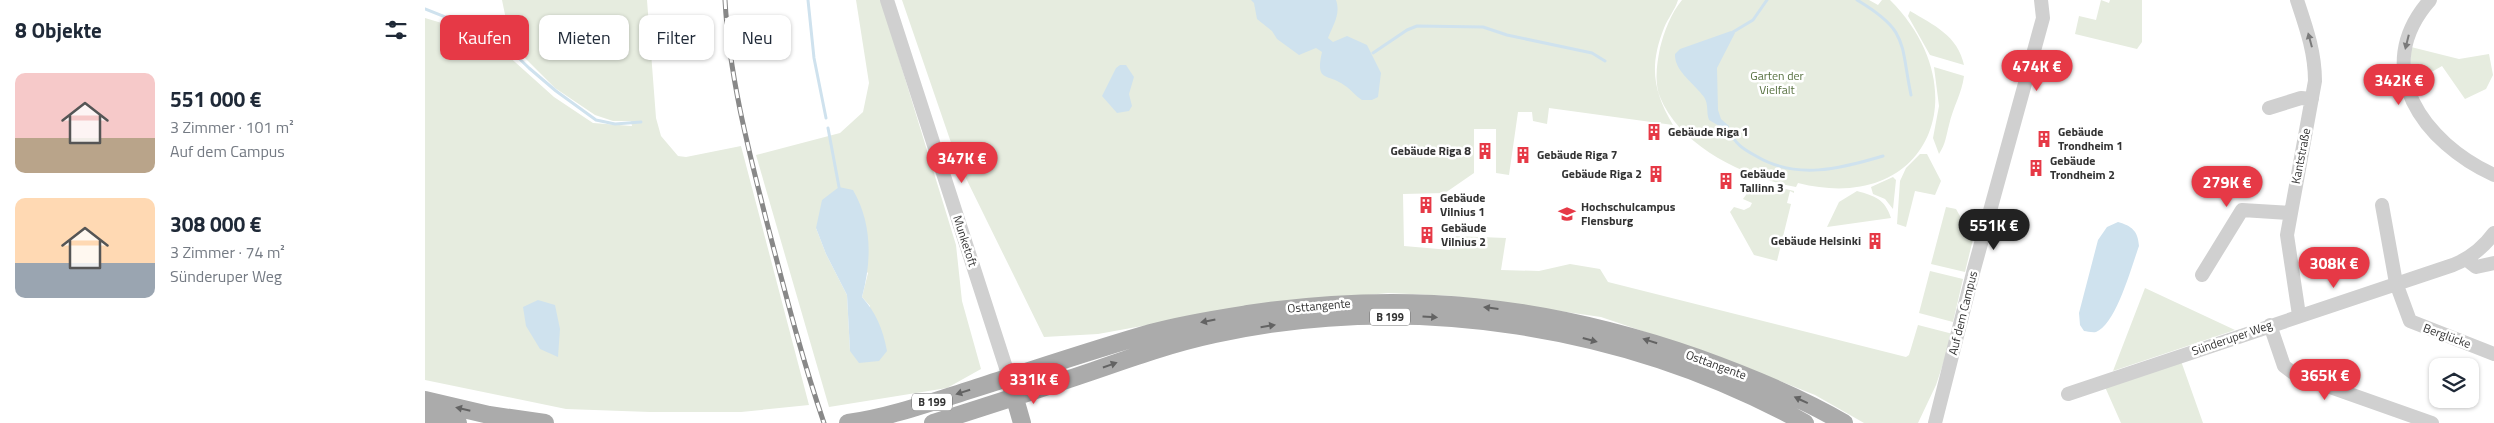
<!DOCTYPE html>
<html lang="de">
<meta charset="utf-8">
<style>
body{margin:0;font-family:"Titillium Web",sans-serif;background:#f2f2f3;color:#1f2937;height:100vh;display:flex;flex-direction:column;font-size:19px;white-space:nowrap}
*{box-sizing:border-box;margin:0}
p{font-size:16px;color:#747a83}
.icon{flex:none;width:28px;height:28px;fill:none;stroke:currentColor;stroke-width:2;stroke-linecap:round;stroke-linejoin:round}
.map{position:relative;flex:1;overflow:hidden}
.details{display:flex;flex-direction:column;background:#fff;width:425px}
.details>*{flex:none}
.guide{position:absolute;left:15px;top:15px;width:475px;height:45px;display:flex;gap:10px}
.tools{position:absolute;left:2004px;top:358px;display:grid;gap:10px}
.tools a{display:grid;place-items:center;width:50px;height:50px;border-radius:10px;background:#fff;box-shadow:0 1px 4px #0004;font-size:25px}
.price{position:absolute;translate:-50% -42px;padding:0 11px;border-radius:18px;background:#e63946;color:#fff;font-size:16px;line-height:32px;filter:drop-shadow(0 1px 2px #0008)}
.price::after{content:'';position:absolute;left:50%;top:30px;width:15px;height:11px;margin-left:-8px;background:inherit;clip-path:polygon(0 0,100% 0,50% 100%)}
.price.selected{background:#222;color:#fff}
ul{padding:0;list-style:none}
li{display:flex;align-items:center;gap:15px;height:125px;padding:0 15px}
li span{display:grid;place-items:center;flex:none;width:140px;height:100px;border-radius:10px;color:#555}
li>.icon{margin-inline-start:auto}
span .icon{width:60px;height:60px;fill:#fffc;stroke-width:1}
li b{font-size:21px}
h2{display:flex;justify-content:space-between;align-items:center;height:60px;padding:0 15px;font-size:21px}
.pill{padding:0 18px;border-radius:10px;background:#fff;box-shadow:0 1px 4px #0004;font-size:18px;line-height:45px}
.pill.selected{background:#e63946;color:#fff}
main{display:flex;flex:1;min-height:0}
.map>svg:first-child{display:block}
</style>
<main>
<section class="details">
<h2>8 Objekte<svg class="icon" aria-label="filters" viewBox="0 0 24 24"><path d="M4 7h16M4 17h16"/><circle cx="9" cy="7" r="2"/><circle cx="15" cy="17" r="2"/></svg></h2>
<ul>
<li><span style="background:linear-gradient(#f6c9c9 65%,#b9a48a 0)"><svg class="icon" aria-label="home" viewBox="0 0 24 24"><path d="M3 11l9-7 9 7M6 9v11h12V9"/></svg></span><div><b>551 000 €</b><p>3 Zimmer · 101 m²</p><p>Auf dem Campus</p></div></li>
<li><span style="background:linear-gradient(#ffd9b3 65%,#9aa5b1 0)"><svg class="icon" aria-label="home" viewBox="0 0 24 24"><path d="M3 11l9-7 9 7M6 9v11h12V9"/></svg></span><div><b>308 000 €</b><p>3 Zimmer · 74 m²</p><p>Sünderuper Weg</p></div></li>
</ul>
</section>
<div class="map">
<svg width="2069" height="423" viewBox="0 0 2069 423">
<rect width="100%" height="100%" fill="#fff"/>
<path fill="#e6ecdf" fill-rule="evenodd" d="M 77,0 L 222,0 L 231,118 L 236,136 L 253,156 L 261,157 L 316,146 L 384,405 L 316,412 L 225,412 L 141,409 L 0,380 L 0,18 L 30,27 L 71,45 L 129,97 L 168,123 L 207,126 L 206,121 L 188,121 L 170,115 L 130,88 L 86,44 Z
M 431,0 L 456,0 L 531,245 L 537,301 L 556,369 L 522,388 L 404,407 L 331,155 L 415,133 L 438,112 L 444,83 ZM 391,228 L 443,273 L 437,297 L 445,306 L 425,351 L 422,295 L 401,254 Z
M 477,0 L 1253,0 C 1250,10 1243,18 1239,28 C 1224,66 1228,91 1248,125 L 1124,108 L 1122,124 L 1108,121 L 1107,112 L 1093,112 L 1084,175 L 1071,173 L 1071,129 L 1049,129 L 1049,173 L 1020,193 L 978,194 L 979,246 L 1025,250 L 1028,236 L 1081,238 L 1076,270 L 1114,271 L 1145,264 L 1175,269 L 1183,282 L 1481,357 L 1484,355 L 1493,325 L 1528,334 L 1511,385 L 1493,423 L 1439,423 L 1390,395 L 1294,357 L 1176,317 L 1028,296 L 963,293 L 822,307 L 673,334 L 619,337 L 532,160 Z
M 1257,0 L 1444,0 L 1453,5 L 1457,0 L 1465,0 C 1555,90 1504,216 1373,183 L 1371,187 C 1322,178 1255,147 1235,97 C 1229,82 1232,63 1235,48 C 1239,32 1246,13 1257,0 Z
M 1676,0 L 1684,3 L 1685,0 L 1717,0 L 1717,42 L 1712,49 L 1650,34 L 1654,16 L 1671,20 Z
M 1485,11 C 1509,25 1533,36 1539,65 L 1505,55 L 1483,16 Z
M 1986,47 L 2034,59 L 2064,54 L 2068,75 L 2061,89 L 2040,99 L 2017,66 L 1996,78 L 1993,74 L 1985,75 Z
M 1509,67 L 1539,76 C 1537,93 1528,107 1524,125 C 1521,136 1521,143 1514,154 L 1508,138 L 1514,106 Z
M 1495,154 L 1502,154 L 1516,181 L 1510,195 L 1490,191 L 1481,227 L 1472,224 L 1475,181 L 1481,168 Z
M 1468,177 L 1471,180 L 1468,209 L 1460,199 L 1448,194 L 1446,187 Z
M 1329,184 L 1340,187 L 1341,184 L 1369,191 L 1369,193 L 1365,191 L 1362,203 L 1366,204 L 1352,261 L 1329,255 L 1305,212 L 1309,207 L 1319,210 L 1325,207 L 1327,203 L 1318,199 Z
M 1432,191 C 1450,196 1460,199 1466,218 L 1402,227 L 1414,202 Z
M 1521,207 L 1531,209 L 1548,239 L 1540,272 L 1506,264 Z
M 1505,271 L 1538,279 L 1528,322 L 1494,313 Z
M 1720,288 L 1810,330 L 1688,371 Z
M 1756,361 L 1778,423 L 1696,423 L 1680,387 Z"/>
<path fill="#cfe2ee" d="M 826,0 L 911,0 C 916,14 908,25 903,38 L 908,42 L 922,36 L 942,45 L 956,73 L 953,97 L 947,100 L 937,100 C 930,96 926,89 919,85 C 902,73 890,83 897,52 L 891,48 L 874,55 L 852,39 L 847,31 L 832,19 L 829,3 Z
M 1306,31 L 1310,33 L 1292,68 L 1293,110 L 1296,119 L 1304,126 L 1304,130 L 1301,130 L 1284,120 C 1281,112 1284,105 1279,97 C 1270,84 1249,71 1250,54 L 1255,49 Z
M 695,65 L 701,65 L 709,77 L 704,94 L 707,106 L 704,111 L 692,113 L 677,96 L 691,68 Z
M 414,187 L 428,190 C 447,223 447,260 437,297 C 451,313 458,329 462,351 L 454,361 L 434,363 L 425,351 L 422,295 L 401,254 L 391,228 L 397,200 Z
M 1693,222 C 1707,226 1713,231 1714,246 C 1707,265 1691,325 1671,332 C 1667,333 1662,331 1659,331 L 1655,325 L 1654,313 L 1673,240 L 1682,227 Z
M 113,300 L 130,305 L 135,329 L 133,357 L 115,349 L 101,326 L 98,307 Z"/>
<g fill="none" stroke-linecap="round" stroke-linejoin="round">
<path stroke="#cfe2ee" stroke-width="3" d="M 383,0 L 389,58 L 401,118
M 1432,0 C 1484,31 1475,42 1486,95
M 0,9 L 73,38 L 104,68 L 131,91 L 171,120 L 190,124 L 216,122
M 1308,32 L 1328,20 L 1342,0
M 948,53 L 982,30 L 992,26 L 1058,27 L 1082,35 L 1167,53 L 1180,61
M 403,128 L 414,187
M 1304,130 C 1310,144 1318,149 1331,156 C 1371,180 1415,169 1458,156"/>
<path stroke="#d0d0d0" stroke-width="14" d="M 462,0 L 584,377
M 1872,0 C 1881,27 1890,52 1890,81 L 1862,235 L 1874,315
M 2005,0 C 1944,69 1999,143 2069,175
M 1844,108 L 1876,98 L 1887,99
M 1957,205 L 1971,283 L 1985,321 L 2069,354
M 2042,260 L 2051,267 L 2069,263
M 1777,275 L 1817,210 L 1865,213
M 1845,325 L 1859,366 L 1871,375 L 2007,423
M 1643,394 L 2028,265 C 2046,258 2058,248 2069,233
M 1510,423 L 1549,269 L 1618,18 L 1616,0"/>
<path stroke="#ababab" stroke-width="18" d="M 587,388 L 597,423
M 0,400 L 64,415 L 120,423
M 0,415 L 33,423
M 423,423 C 466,417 507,402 548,389 C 608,370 667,350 726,333 C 758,324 791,319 823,314 C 982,290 1121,305 1273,358 C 1323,376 1373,396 1419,423
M 508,423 C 562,406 615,389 668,371 C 708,357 748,343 790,334 C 988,291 1203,325 1380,423"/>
<g stroke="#888" stroke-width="5">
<path id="rail" d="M 300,0 C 304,74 323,148 341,219 C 359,288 376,356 399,423"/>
</g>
<use href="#rail" stroke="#fff" stroke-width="3" stroke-dasharray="9" stroke-linecap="butt"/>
</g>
<defs><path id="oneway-solid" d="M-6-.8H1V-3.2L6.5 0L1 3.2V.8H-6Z" transform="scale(1.25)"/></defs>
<g fill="#7a7a7a">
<use href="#oneway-solid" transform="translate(1885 40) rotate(-105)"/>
<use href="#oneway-solid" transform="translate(1982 42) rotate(104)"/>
</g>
<g fill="#636363">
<use href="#oneway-solid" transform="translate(1066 308) rotate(-173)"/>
<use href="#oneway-solid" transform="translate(1005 317) rotate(4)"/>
<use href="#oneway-solid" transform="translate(783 321) rotate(169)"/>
<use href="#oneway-solid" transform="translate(843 326) rotate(-9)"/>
<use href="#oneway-solid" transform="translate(1165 340) rotate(15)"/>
<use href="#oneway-solid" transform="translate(1225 341) rotate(-162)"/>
<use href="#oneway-solid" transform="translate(685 365) rotate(-19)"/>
<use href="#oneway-solid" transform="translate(538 392) rotate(162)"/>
<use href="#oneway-solid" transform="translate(1376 400) rotate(-155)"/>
<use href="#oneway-solid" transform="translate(38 409) rotate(-167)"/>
</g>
<defs>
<g id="building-bare" transform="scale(1.35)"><path d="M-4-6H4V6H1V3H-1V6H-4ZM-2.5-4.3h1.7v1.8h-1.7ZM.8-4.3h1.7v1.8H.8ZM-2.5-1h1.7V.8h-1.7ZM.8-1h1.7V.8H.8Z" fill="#e63946" stroke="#fff" stroke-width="2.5" paint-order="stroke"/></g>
<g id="university-bare" transform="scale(1.35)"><path d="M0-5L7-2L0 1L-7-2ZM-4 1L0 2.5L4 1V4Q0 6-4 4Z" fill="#e63946" stroke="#fff" stroke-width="2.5" paint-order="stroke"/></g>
</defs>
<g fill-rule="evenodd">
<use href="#building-bare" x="1229" y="132"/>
<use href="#building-bare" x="1619" y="139"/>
<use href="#building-bare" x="1060" y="151"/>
<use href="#building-bare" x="1098" y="155"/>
<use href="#building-bare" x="1611" y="168"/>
<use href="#building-bare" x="1231" y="174"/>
<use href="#building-bare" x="1301" y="181"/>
<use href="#building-bare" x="1001" y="205"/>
<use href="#university-bare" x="1142" y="214"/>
<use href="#building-bare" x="1002" y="235"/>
<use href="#building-bare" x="1450" y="241"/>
</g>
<g text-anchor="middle" stroke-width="5" stroke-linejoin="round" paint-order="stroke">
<g fill="#fff" stroke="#707070" stroke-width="1">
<rect x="945" y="308.5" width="40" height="17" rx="4"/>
<rect x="487" y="393.5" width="40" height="17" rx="4"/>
</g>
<g font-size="11" font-weight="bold" fill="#333">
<text x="965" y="321">B 199</text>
<text x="507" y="406">B 199</text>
</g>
<g font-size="12" fill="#56703f" stroke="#fff">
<text x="1352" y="80">Garten der<tspan x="1352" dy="14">Vielfalt</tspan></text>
</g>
<g font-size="12" font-weight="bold" fill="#333" stroke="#fff" text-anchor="start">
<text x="1243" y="136">Gebäude Riga 1</text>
<text x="1633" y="136">Gebäude<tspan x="1633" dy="14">Trondheim 1</tspan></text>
<text x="1046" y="155" text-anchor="end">Gebäude Riga 8</text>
<text x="1112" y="159">Gebäude Riga 7</text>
<text x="1625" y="165">Gebäude<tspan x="1625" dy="14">Trondheim 2</tspan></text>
<text x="1217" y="178" text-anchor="end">Gebäude Riga 2</text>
<text x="1315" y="178">Gebäude<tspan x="1315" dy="14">Tallinn 3</tspan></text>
<text x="1015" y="202">Gebäude<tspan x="1015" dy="14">Vilnius 1</tspan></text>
<text x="1156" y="211">Hochschulcampus<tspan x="1156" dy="14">Flensburg</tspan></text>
<text x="1016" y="232">Gebäude<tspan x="1016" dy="14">Vilnius 2</tspan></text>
<text x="1436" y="245" text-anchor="end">Gebäude Helsinki</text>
</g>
<g font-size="12" fill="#333" stroke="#fff">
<text transform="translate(1876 156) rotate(-79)" y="4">Kantstraße</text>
<text transform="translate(540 241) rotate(72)" y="4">Munketoft</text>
<text transform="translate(894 306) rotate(-5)" y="4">Osttangente</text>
<text transform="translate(1538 313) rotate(-76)" y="4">Auf dem Campus</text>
<text transform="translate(2022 336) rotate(20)" y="4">Berglücke</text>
<text transform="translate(1807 338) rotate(-19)" y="4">Sünderuper Weg</text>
<text transform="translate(1291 365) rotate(20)" y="4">Osttangente</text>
</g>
</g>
</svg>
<div class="tools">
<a><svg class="icon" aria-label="layers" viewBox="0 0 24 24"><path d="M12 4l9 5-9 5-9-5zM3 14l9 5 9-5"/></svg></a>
</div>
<b class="price" style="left:1612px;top:92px">474K €</b>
<b class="price" style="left:1974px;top:106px">342K €</b>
<b class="price" style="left:537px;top:184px">347K €</b>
<b class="price" style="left:1802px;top:208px">279K €</b>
<b class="price selected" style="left:1569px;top:251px">551K €</b>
<b class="price" style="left:1909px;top:289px">308K €</b>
<b class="price" style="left:1900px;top:401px">365K €</b>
<b class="price" style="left:609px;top:405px">331K €</b>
<div class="guide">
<a class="pill selected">Kaufen</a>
<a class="pill">Mieten</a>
<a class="pill">Filter</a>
<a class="pill">Neu</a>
</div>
</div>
</main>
